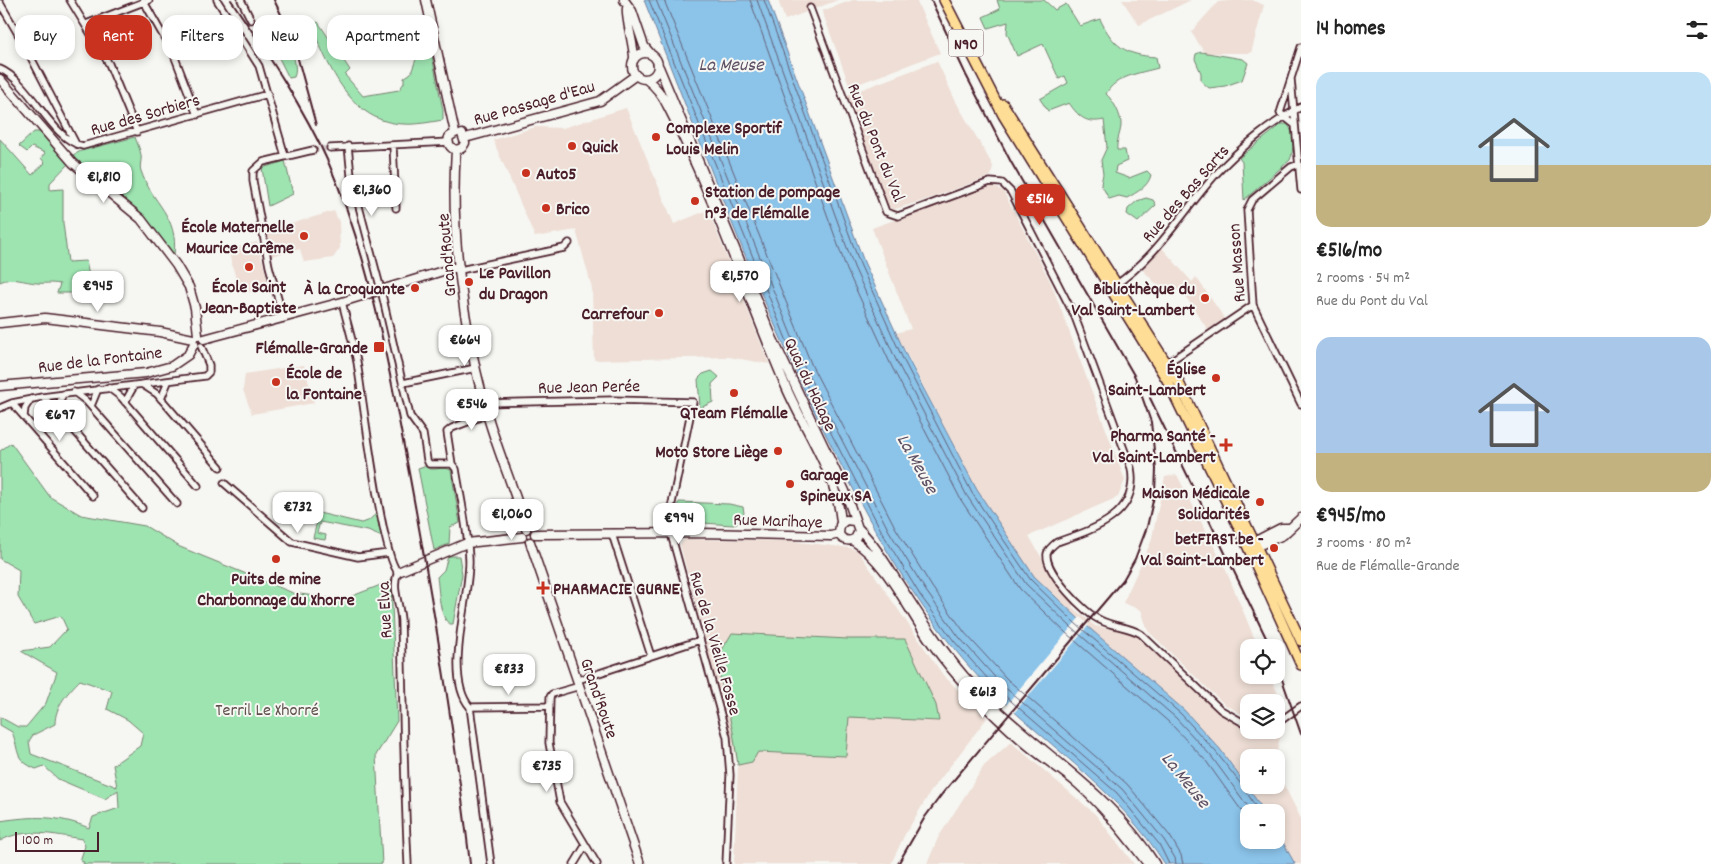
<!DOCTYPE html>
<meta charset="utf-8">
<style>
body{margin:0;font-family:Dekko,sans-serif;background:#f2f2f2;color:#222;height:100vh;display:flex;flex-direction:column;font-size:19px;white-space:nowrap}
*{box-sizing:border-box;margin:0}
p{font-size:16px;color:#767676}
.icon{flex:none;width:28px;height:28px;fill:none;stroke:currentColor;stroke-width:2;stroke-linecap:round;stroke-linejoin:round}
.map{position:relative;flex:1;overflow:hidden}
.drawer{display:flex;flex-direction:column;background:#fff;width:425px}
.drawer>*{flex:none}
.top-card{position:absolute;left:15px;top:15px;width:475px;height:45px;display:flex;gap:10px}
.buttons{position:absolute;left:1240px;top:639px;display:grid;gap:10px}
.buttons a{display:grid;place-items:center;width:45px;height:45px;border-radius:10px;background:#fff;box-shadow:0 2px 8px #0003;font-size:25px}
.scale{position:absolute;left:15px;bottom:12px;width:84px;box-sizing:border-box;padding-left:5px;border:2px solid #4a1f2b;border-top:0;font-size:14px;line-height:18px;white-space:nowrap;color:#4a1f2b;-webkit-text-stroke:4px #f6f6f2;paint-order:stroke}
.price{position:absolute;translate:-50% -42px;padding:0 11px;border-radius:10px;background:#fff;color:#222;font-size:16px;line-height:32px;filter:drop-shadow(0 1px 2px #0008)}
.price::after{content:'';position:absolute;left:50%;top:30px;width:15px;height:11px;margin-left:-8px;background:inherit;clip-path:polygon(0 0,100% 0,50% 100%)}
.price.active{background:#c8321e;color:#fff}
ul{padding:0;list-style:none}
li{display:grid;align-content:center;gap:10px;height:265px;padding:0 15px}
li span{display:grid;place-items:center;height:155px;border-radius:15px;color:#555}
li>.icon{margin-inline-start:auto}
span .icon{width:90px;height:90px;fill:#fffc;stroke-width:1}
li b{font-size:21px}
h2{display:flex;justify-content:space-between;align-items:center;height:60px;padding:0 15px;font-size:21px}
.tag{padding:0 18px;border-radius:15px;background:#fff;box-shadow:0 2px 8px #0003;font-size:18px;line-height:45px}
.tag.active{background:#c8321e;color:#fff}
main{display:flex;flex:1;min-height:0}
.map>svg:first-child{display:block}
</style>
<main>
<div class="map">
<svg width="1301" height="864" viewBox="0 0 1301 864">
<rect width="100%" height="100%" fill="#f6f6f2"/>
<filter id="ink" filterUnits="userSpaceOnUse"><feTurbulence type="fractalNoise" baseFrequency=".02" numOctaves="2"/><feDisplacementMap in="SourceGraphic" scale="10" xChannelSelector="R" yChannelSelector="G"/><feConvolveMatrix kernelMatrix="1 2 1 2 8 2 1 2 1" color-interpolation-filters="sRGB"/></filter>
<g filter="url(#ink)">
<path fill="#eeded5" d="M 778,0 L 838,0 L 785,20 Z
M 853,0 L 916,0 L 940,53 L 850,87 L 822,11 Z
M 1122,0 L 1191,0 L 1139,25 Z
M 1237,0 L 1252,0 L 1264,5 L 1251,53 L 1205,53 L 1191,32 L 1218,2 Z
M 937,61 L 956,102 L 993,166 L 991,176 L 925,200 L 892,210 L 887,205 L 847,95 Z
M 626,108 L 674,224 L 708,210 L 769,364 L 729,357 L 594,360 L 592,288 L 576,230 L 535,237 L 493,140 L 536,127 L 563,128 Z
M 991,185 L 1003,191 L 1051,283 L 1125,480 L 1118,497 L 1029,536 L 1062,593 L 1074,604 L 1072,607 L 1095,626 L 1134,634 L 1208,703 L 1258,737 L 1284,729 L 1279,741 L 1276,757 L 1249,758 L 1249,785 L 1276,785 L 1276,762 L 1278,773 L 1301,819 L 1301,864 L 1295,864 L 1276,830 L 1276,812 L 1265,812 L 1220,749 L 1184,710 L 1079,619 L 1034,576 L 977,490 L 896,333 L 911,329 L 872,228 Z
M 334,211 L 339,222 L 340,248 L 333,258 L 304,262 L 300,249 L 271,256 L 267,231 Z
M 257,242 L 269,285 L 249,292 L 238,286 L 228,250 Z
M 1162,248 L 1192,282 L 1196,277 L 1225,319 L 1208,330 L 1184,294 L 1175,288 L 1166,294 L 1142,269 Z
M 304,365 L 314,403 L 252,414 L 243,390 L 245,374 Z
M 1177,475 L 1225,568 L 1258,647 L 1249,648 L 1249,675 L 1270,675 L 1284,709 L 1276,711 L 1276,702 L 1249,702 L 1249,718 L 1224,704 L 1148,631 L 1141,610 L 1123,603 L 1151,542 L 1165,477 Z
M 685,539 L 791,541 L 850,548 L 858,551 L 943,675 L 987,718 L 931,791 L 904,836 L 891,864 L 734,864 L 738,765 L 680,544 Z
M 1011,742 L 1095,814 L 1134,864 L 927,864 L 938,838 L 984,766 Z"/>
<path fill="#9ee4b1" stroke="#74826e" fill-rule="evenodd" d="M 997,0 L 1044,0 L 1055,10 L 1066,4 L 1080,26 L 1100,19 C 1113,46 1125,55 1156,57 L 1158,68 C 1140,73 1115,76 1106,94 C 1113,100 1122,116 1121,126 C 1120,135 1116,141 1117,150 L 1125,150 L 1127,161 L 1116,166 L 1115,173 L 1129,178 L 1147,171 L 1151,175 C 1148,187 1137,192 1127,198 L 1119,196 L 1109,199 L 1101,184 L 1103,174 L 1101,160 L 1107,147 L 1104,120 C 1086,124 1079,117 1069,103 L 1048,111 L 1040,99 L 1068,83 L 1065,76 L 1059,79 L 1043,44 L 1017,56 L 1007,33 L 1008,22 L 988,28 L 983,17 L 1000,9 Z
M 275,20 L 279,21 C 286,32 300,65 294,77 L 289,78 L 276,52 L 262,35 L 263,30 Z
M 318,22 L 350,70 L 345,75 L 363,96 L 399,90 L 404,83 L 404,78 L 411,73 L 422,43 L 429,41 L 443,110 L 443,120 C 430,122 416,125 404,124 C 351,123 329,67 311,25 Z
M 1201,52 L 1243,59 L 1248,63 L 1242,80 L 1225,86 L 1209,88 L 1201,81 L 1201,73 L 1195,59 L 1196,54 Z
M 1282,124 L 1287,124 C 1295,131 1294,151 1290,160 L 1244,200 L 1242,162 L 1239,158 Z
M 34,132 L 40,132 L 68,164 L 50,183 L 50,190 L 63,189 L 63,223 L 68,262 L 86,261 L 90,281 L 71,293 L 57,293 L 60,284 C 50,282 44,284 37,283 C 24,282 11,276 0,282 L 0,139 L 32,175 L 45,163 L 41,158 L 45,153 L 32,147 L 27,152 L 19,146 Z
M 135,137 C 137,143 140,149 141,155 C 142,160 139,166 141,171 C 152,204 179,215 174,255 L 140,212 L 84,167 L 73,155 L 81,151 Z
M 285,161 L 293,194 L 268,206 L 262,168 Z
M 1146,198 L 1153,200 L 1156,205 L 1138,222 L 1127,214 L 1128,209 L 1137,201 Z
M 712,371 L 719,377 L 712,384 L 713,402 L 700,408 L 698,379 L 703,374 Z
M 11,443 L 50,497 L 81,515 L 145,526 L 180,547 L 293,593 L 342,600 L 391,581 L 397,721 L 376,755 L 382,864 L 83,864 L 84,862 L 80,861 L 85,846 L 82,839 C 56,835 24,827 0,841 L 0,821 C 33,816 58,815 89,828 L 93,817 L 119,808 L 118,790 L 105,799 L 58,779 L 44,766 L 36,769 C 13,759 20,751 12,732 L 0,725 L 0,717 L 18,727 L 26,727 L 46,703 L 57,672 L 21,651 L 50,647 L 67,629 L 61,616 L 34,624 L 18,597 L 19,570 L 0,559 L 0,451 ZM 80,680 L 112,691 L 107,709 L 128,720 L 143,733 L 140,746 L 113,765 L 117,787 L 31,754 L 29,741 L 33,735 L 55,724 C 55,706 68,692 80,680 Z
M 424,466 C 433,473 441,465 451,470 L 460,523 L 450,527 L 449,544 L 434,550 L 418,468 Z
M 679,502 L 729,504 L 743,507 L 744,513 L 737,524 L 733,525 L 687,522 L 679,516 L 680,512 L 676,508 Z
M 319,513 L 361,523 L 368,521 L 376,514 L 382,537 L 368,531 L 320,522 L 317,533 L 326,535 L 325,540 L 313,538 Z
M 448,556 L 459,556 L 462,574 L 453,624 L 450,624 C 439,618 439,590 437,577 L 444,570 Z
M 732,633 L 848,639 L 905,639 L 936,705 L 939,721 L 849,717 L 846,756 L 758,752 L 752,762 L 738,765 L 733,732 L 716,660 Z"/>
<path fill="#8bc3e9" stroke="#71819d" d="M 644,0 L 768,0 L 864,262 L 907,357 L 977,490 L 1034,576 L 1079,619 L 1184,710 L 1220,749 L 1265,812 L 1249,812 L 1249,840 L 1276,840 L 1276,830 L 1295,864 L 1165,864 C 1120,793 1055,751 995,694 C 966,666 940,632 917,598 C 883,549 856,495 829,441 C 758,299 703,148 644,0 Z"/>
<path fill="#f6f6f2" d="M 1080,617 L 1089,625 L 1013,714 L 1005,706 Z"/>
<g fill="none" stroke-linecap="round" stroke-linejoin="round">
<path stroke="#646177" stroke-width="1" d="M 649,0 L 799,371 L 883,534 L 920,595 L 954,641 L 997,689 L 1117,793 L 1159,844 L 1169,864
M 656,0 L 805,369 L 889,531 L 926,591 L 959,637 L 1001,684 L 1122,789 L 1164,840 L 1175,858 L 1176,864
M 664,0 L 812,366 L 895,527 L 932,587 L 965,633 L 1007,679 L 1127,784 L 1170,836 L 1181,855 L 1183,864
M 750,0 L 847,270 L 891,365 L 961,500 L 1020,589 L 1066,633 L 1171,724 L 1206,761 L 1249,821
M 757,0 L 854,267 L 897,362 L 967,496 L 1026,584 L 1071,627 L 1176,718 L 1211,756 L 1252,812
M 764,0 L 860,264 L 903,359 L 972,493 L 1030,579 L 1075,623 L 1181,714 L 1216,752 L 1244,788 L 1259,812"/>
<path stroke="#d4cbca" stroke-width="5.5" stroke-dasharray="5.5 3" stroke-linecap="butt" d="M 313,150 L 330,148"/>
<g stroke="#4a1f2b" stroke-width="9">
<path id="street" d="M 70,0 L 109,64 L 137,132
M 143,0 L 174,55 L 197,115
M 217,0 L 259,66 L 285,156
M 241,0 L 251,20
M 0,3 L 25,46 L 76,144
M 810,8 L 886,212 L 898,216 L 990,182 L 1002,183 L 1011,192 L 1075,317 L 1131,468 C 1140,516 1092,530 1057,542 C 1053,545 1048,549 1047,554 C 1045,572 1085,614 1100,620 C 1113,627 1128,626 1141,634 L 1221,710 L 1249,726
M 86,24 L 149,0
M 0,69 C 31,82 51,140 83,146 L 268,94
M 1291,79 L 1301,190
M 1295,125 L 1280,113 L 1301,47
M 393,145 L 396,208
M 348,146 L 351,176 L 381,290 L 410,416 L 423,434 L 427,460 L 429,464 L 452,464 L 456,469 C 461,499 468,530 469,560 C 470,599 443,676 470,707 L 491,864
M 330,148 L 449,142
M 1299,164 L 1291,167 L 1252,200 L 1247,210 L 1253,305 L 1301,404
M 460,270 L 564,248 L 569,243
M 1114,286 C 1157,257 1183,211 1217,173 C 1240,148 1271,123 1301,107
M 342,302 C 347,322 353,342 357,362 C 362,392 382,559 398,572 C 391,587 400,604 401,620 C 403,702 404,783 408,864
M 283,317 L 269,266 L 253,181 L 253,171 L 263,162 L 313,150
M 1166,364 L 1253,305
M 403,383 L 476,368
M 143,385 L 157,394 L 220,467
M 109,388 L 121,397 L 198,486
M 74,392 L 86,401 L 177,504
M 42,397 L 52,405 L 142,508
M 161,399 L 168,382
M 125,402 L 134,386
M 12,403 L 93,496
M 484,403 L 613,400 L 693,402 L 671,508 L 671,534 L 727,737 L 730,775 L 726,864
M 91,406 L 98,389
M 0,408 L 12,403 L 42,397 L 205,376 L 209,372 L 209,365 L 201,346
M 57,410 L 63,394
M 24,416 L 25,408 L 31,399
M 452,464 L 447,432 L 452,428 L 488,414
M 224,483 L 292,542 L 358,557 L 389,553
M 612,534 L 651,656
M 578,680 L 700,640
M 580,686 L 552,694 L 550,697 L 549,743 L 560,802 L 597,864
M 470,707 L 548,706
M 1276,724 L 1301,706
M 1259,730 L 1269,730
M 574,864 L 585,846"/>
</g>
<g stroke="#4a1f2b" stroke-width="11">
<path id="secondary" d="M 426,0 L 455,133
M 624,0 L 632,11 L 644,46 L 650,53
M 627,8 C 625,16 634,46 634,58
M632 66a13 13 0 1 1 26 0a13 13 0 1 1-26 0Z
M 659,67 L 772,337 L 845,491 L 859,531 L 855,539 C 848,542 842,540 839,534 L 840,525 L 846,520 L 854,521
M 0,79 L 73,163 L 141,219 L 176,265 L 189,287 L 195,308 L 198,335
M 646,79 C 655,86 662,94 667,105 C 714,195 746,294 786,387 C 805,431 837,474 841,522
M 455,133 L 449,137 C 447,143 450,148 456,150
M 465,138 L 600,101 L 636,75
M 456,150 C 450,232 463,323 484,403 C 495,446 514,487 526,529
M 456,150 L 462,148 L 465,143 L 462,134
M 0,323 L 45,318 L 160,332 L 193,339
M 204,339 L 342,302 L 459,266
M 0,386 L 146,373 L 172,366 L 188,355 L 194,344
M 859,529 C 874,544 885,562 897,581 C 918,613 939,647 964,676 C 1024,745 1106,785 1155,864
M 535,534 L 701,533 L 831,536 L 839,534
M 852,540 C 887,561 909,612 933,645 C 959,681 990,713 1024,742 C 1041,757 1061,769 1078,784 C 1105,808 1126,836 1148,864
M 530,542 L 640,864
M 1250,544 L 1281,528 L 1289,528
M 1253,548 L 1283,535 L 1301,518
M 398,572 L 467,543 L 522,537"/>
</g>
<g stroke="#4a1f2b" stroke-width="12">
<path id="primary" d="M 944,0 L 1003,115 L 1167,380 L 1241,532 L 1301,665
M 1003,104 L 1179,383 L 1301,641"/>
</g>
<use href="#street" stroke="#f6f6f2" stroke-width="5.5"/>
<use href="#secondary" stroke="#f6f6f2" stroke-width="8"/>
<use href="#primary" stroke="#fedd96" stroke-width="9"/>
<path stroke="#4a1f2b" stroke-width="2" d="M 231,0 C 267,53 303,106 329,164 C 370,258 390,372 409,473 C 433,603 455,732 470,864
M 274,0 L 292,37 L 316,125
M 1150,398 L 1271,648
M 1276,662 L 1301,734
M 898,864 L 925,817 L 942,794 L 1123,580 L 1135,559 L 1147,527 L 1155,492 L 1156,469 L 1151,422 L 1135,377 L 1011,162 L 966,75 L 931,0"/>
</g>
</g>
<g fill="#c8321e" stroke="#f6f6f2" stroke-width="2">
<circle cx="656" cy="137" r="5"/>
<circle cx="572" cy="146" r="5"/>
<circle cx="526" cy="173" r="5"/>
<circle cx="695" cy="201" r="5"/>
<circle cx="546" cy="208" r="5"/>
<circle cx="304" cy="236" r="5"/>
<circle cx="249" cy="267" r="5"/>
<circle cx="469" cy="282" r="5"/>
<circle cx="415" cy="288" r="5"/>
<circle cx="1205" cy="298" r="5"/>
<circle cx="659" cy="313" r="5"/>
<rect x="373" y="341" width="12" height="12" rx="2.5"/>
<circle cx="1216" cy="378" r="5"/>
<circle cx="276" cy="382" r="5"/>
<circle cx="734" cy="393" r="5"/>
<path d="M1223.5 437.5h5v5h5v5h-5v5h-5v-5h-5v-5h5z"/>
<circle cx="778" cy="451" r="5"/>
<circle cx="790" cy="484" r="5"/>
<circle cx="1260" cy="502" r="5"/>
<circle cx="1274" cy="548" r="5"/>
<circle cx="276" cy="559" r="5"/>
<path d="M540.5 580.5h5v5h5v5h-5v5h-5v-5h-5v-5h5z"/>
</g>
<g text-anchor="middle" stroke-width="4" stroke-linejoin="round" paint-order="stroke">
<rect fill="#f6f6f2" stroke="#7e6067" stroke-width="1" x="948.5" y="29.5" width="35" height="27" rx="4"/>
<g font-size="16" font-weight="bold" fill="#4a1f2b">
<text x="966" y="49">N90</text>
</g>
<g font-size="18" fill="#4a1f2b" stroke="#f6f6f2">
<text transform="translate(534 102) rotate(-16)" y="6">Rue Passage d'Eau</text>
<text transform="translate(145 114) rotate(-16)" y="6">Rue des Sorbiers</text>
<text transform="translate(877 142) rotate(68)" y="6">Rue du Pont du Val</text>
<text transform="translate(1185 193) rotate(-49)" y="6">Rue des Bas Sarts</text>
<text transform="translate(446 255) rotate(-95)" y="6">Grand'Route</text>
<text transform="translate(1236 263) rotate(-94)" y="6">Rue Masson</text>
<text transform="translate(100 359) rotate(-7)" y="6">Rue de la Fontaine</text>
<text transform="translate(811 384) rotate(65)" y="6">Quai du Halage</text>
<text transform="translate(589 386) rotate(-1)" y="6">Rue Jean Perée</text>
<text transform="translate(778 520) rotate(2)" y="6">Rue Marihaye</text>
<text transform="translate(384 610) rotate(-93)" y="6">Rue Elva</text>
<text transform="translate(716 643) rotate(74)" y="6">Rue de la Vieille Fosse</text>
<text transform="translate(600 698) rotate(71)" y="6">Grand'Route</text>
</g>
<g font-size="18" font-weight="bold" fill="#4a1f2b" stroke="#f6f6f2" text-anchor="end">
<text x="666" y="133" text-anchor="start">Complexe Sportif<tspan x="666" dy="21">Louis Melin</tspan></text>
<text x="582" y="152" text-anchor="start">Quick</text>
<text x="536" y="179" text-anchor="start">Auto5</text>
<text x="705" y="197" text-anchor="start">Station de pompage<tspan x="705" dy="21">n°3 de Flémalle</tspan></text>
<text x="556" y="214" text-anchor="start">Brico</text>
<text x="294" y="232">École Maternelle<tspan x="294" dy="21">Maurice Carême</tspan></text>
<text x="479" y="278" text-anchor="start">Le Pavillon<tspan x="479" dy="21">du Dragon</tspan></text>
<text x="249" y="292" text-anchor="middle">École Saint<tspan x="249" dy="21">Jean-Baptiste</tspan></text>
<text x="405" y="294">À la Croquante</text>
<text x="1195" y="294">Bibliothèque du<tspan x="1195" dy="21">Val Saint-Lambert</tspan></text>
<text x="649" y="319">Carrefour</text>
<text x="368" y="353">Flémalle-Grande</text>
<text x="1206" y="374">Église<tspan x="1206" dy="21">Saint-Lambert</tspan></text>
<text x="286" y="378" text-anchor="start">École de<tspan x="286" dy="21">la Fontaine</tspan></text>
<text x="734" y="418" text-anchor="middle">QTeam Flémalle</text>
<text x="1216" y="441">Pharma Santé -<tspan x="1216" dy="21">Val Saint-Lambert</tspan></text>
<text x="768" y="457">Moto Store Liège</text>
<text x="800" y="480" text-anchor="start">Garage<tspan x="800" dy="21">Spineux SA</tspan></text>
<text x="1250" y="498">Maison Médicale<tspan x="1250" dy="21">Solidarités</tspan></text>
<text x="1264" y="544">betFIRST.be -<tspan x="1264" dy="21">Val Saint-Lambert</tspan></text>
<text x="276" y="584" text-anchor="middle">Puits de mine<tspan x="276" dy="21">Charbonnage du Xhorre</tspan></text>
<text x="553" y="594" text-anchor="start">PHARMACIE GURNE</text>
</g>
<g font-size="18" fill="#5f504c" stroke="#f6f6f2">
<text x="267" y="715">Terril Le Xhorré</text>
</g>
<g font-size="19" font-style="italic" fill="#5e5064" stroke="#f6f6f2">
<text x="731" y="70">La Meuse</text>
<text transform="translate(919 463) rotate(61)" y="7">La Meuse</text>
<text transform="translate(1187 779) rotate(51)" y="7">La Meuse</text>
</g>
</g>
</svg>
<div class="buttons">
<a><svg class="icon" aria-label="locate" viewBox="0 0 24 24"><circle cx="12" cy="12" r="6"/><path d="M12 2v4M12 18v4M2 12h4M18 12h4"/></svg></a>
<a><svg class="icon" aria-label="layers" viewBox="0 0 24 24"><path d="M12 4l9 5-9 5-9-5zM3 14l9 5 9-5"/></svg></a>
<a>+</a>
<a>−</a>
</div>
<div class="scale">100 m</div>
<b class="price" style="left:104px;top:204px">€1,810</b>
<b class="price" style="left:372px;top:217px">€1,360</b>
<b class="price active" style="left:1040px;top:226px">€516</b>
<b class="price" style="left:740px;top:303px">€1,570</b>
<b class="price" style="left:98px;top:313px">€945</b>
<b class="price" style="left:465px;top:367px">€664</b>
<b class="price" style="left:472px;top:431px">€546</b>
<b class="price" style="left:60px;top:442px">€697</b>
<b class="price" style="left:298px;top:534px">€732</b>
<b class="price" style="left:512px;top:541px">€1,060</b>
<b class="price" style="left:679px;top:545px">€994</b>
<b class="price" style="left:509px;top:696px">€833</b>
<b class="price" style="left:983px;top:719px">€613</b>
<b class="price" style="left:547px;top:793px">€735</b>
<div class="top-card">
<a class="tag">Buy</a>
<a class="tag active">Rent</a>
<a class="tag">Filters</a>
<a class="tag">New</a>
<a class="tag">Apartment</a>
</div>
</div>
<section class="drawer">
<h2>14 homes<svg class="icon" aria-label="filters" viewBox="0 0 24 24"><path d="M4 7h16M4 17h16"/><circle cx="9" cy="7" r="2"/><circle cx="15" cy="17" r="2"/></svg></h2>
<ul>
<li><span style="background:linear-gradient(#bfe0f5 60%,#c2b280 0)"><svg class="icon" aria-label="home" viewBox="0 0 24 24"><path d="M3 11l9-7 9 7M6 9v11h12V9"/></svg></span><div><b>€516/mo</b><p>2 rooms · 54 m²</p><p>Rue du Pont du Val</p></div></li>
<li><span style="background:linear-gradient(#a9c7e8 75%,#c2b280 0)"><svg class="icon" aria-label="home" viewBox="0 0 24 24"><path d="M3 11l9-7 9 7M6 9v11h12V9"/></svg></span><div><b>€945/mo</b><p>3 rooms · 80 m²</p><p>Rue de Flémalle-Grande</p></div></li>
</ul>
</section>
</main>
